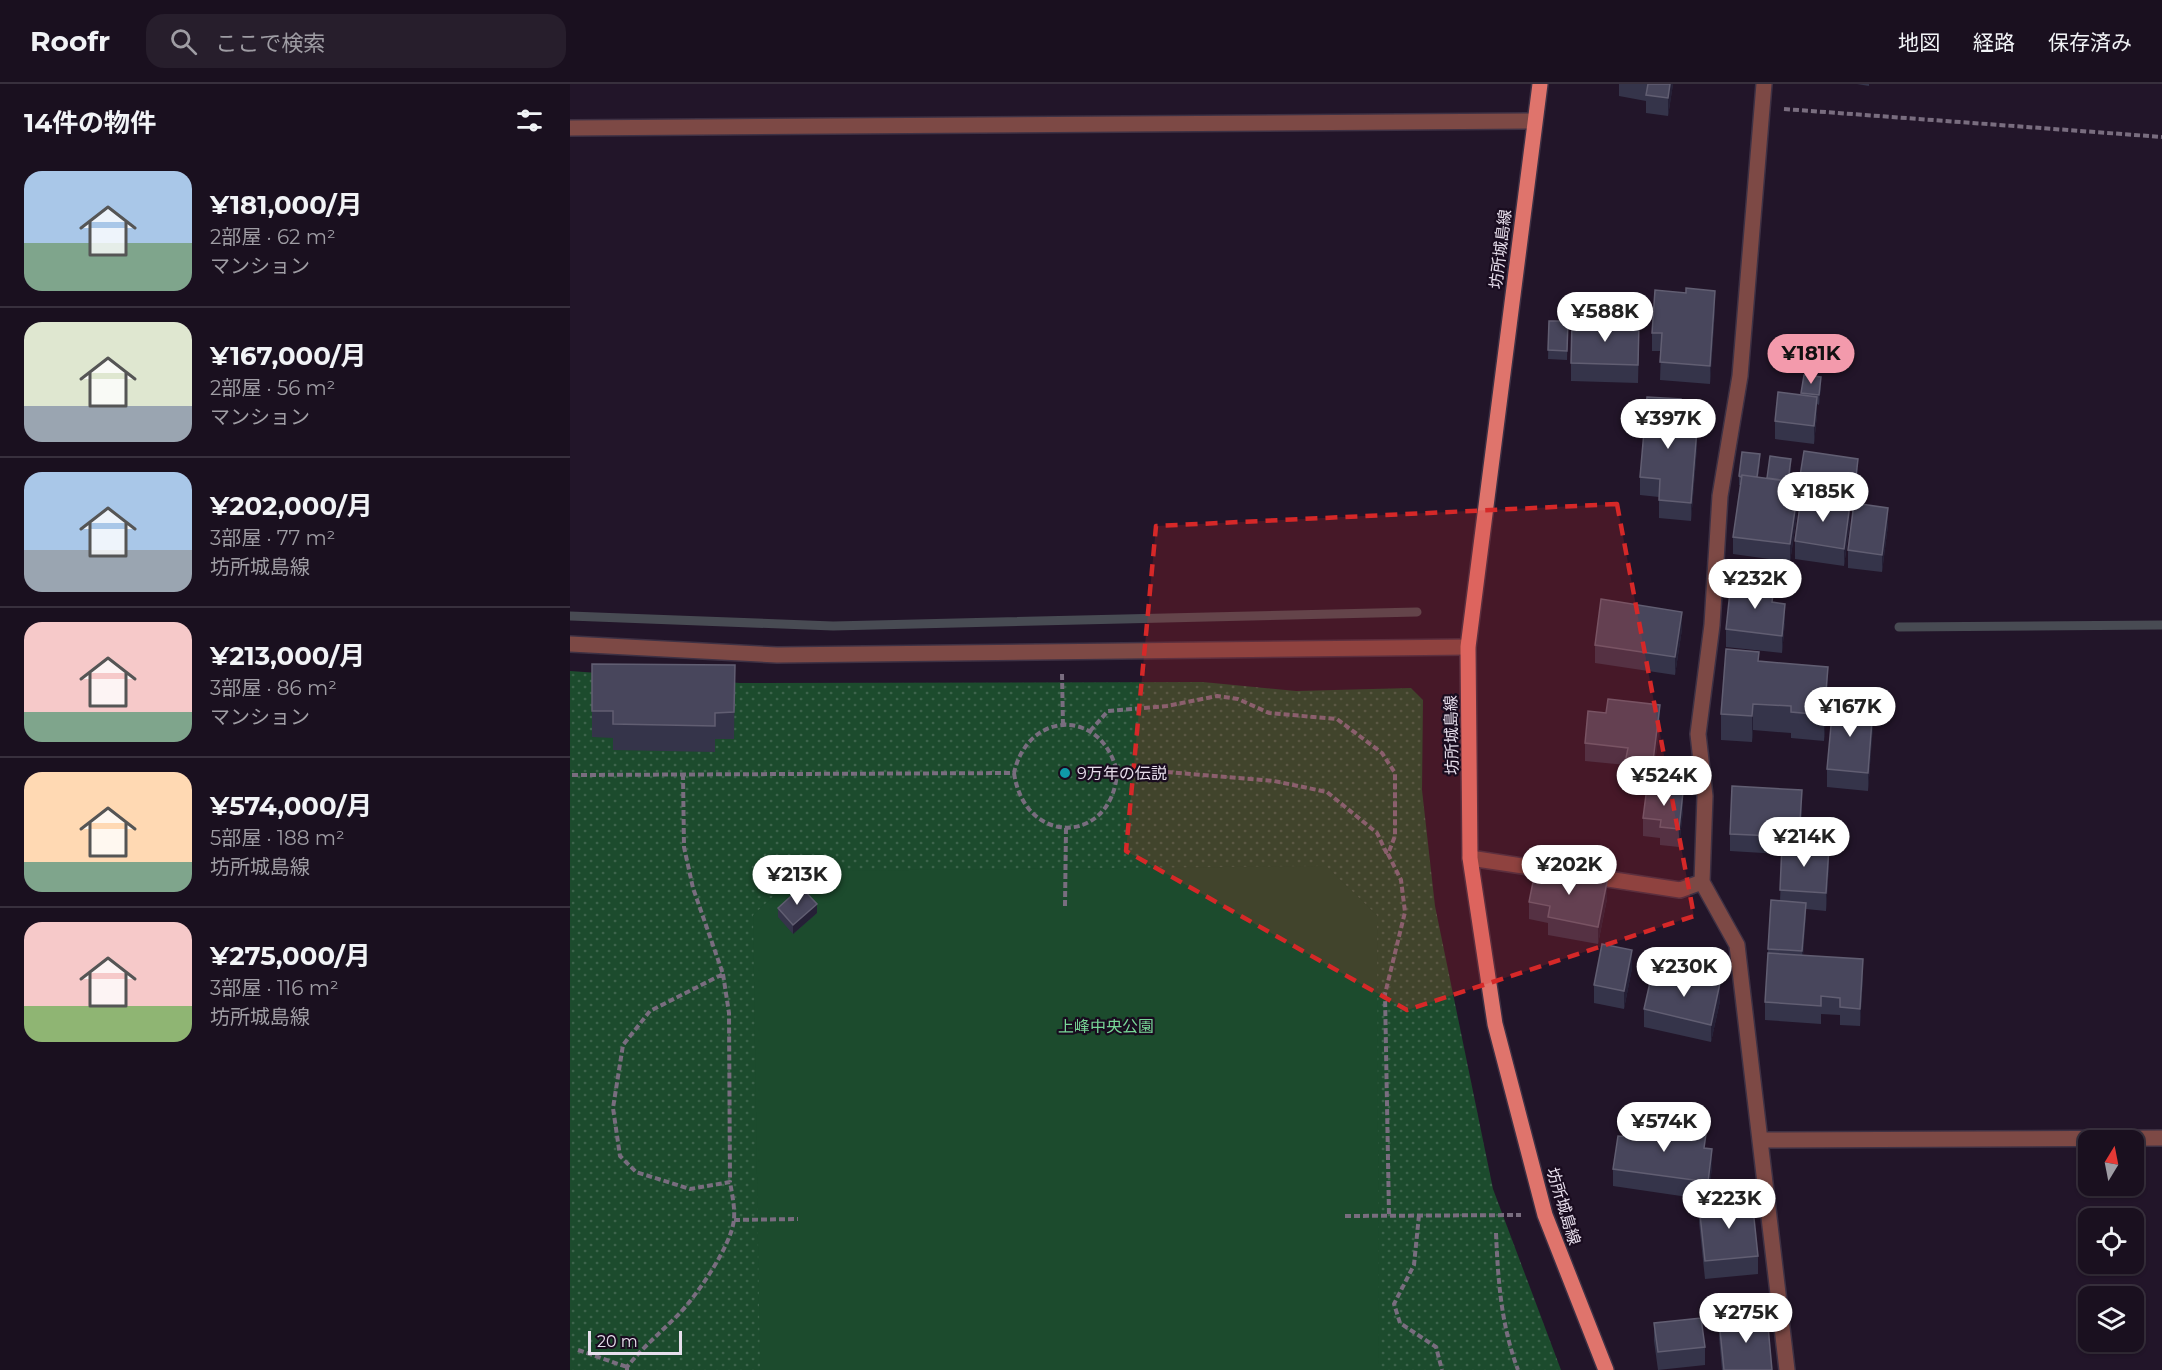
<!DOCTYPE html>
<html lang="ja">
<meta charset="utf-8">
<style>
body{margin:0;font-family:Montserrat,"Noto Sans JP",sans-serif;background:#271e2c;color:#f1f3f6;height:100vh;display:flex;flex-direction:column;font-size:22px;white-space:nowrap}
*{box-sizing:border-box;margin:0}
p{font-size:20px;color:#9f9da4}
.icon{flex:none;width:33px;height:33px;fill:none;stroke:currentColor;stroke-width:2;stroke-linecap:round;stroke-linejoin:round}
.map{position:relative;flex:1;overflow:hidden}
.side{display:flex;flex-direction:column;background:#1a101f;width:570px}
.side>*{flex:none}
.needle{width:39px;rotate:10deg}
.fabs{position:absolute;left:1508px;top:1046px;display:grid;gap:12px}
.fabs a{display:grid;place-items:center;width:66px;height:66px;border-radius:12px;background:#1a101f;box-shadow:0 2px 4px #0004,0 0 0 2px #38303d;font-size:30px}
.scale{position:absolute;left:18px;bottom:15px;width:94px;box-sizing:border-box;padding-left:6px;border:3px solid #e8dfed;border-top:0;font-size:16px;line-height:21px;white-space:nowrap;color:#e8dfed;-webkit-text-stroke:4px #190c1f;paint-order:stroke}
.price{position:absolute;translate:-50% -51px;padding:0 14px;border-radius:21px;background:#fff;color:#222;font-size:20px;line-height:39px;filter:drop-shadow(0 2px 3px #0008)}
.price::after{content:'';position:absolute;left:50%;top:36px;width:18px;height:14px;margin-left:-9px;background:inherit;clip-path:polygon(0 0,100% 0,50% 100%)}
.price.selected{background:#f39aac;color:#111}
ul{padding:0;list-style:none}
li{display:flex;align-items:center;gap:18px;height:150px;padding:0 24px}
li+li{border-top:2px solid #38303d}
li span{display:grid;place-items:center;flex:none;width:168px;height:120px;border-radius:18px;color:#555}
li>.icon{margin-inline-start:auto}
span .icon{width:72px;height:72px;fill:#fffc;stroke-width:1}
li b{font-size:26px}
h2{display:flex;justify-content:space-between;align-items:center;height:72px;padding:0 24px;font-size:26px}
header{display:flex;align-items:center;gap:36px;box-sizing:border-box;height:84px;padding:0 30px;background:#1a101f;border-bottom:2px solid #38303d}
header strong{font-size:28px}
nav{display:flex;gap:33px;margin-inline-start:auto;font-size:21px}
.search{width:420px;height:54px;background:#271e2c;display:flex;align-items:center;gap:15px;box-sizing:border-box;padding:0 21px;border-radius:18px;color:#9f9da4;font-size:22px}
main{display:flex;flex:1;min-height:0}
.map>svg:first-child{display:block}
</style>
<header>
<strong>Roofr</strong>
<div class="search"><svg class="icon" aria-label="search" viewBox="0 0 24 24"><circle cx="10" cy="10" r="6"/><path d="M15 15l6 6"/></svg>ここで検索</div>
<nav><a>地図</a><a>経路</a><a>保存済み</a></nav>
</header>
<main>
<section class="side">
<h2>14件の物件<svg class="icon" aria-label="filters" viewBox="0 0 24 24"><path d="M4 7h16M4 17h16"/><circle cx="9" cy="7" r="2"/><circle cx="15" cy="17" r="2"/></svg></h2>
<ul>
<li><span style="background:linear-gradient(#a9c7e8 60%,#7fa58c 0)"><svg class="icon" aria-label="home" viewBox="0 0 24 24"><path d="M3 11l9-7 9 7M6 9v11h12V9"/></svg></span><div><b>¥181,000/月</b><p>2部屋 · 62 m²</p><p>マンション</p></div></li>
<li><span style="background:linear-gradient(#dfe7d0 70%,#9aa5b1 0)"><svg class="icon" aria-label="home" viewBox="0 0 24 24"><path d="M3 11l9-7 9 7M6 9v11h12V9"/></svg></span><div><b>¥167,000/月</b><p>2部屋 · 56 m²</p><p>マンション</p></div></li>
<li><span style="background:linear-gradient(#a9c7e8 65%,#9aa5b1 0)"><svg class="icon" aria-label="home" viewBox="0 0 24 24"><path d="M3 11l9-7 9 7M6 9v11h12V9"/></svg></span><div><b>¥202,000/月</b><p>3部屋 · 77 m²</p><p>坊所城島線</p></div></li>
<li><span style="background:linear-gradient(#f6c9c9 75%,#7fa58c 0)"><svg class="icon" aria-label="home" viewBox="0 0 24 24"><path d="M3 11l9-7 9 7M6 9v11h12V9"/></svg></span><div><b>¥213,000/月</b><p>3部屋 · 86 m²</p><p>マンション</p></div></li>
<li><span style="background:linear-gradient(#ffd9b3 75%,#7fa58c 0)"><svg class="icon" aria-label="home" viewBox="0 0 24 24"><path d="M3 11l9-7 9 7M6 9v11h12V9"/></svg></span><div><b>¥574,000/月</b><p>5部屋 · 188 m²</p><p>坊所城島線</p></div></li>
<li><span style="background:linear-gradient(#f6c9c9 70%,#8fb573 0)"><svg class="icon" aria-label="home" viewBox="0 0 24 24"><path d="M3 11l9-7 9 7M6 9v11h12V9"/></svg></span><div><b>¥275,000/月</b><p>3部屋 · 116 m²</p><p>坊所城島線</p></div></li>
</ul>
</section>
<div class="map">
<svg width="1592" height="1286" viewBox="0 0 1592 1286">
<defs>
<pattern id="green-dots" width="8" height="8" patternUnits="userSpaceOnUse" patternTransform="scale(1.5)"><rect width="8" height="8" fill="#1c4b2d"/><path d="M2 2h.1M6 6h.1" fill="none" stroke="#3d644c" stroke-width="1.8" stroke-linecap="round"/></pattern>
</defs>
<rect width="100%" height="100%" fill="#221529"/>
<path fill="url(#green-dots)" d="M 0,587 L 170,599 L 633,598 L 726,607 L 841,604 L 853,616 L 852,706 L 865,822 L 923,1105 L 991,1286 L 0,1286 Z"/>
<path fill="#1c4b2d" d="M 756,782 L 807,831 L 809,1286 L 190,1286 L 183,831 L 231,787 Z"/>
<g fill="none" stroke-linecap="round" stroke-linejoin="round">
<path stroke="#484b53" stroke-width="9" d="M 0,532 L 263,542 L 847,528
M 1329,543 L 1592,541"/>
<g stroke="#3e3144" stroke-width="18">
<path id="minor" d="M 1194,0 L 1170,292 L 1150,412 L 1142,541 L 1128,650 L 1135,712 L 1132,798 L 1167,861 L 1217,1286
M 0,44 L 964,37
M 0,560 L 207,571 L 898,563
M 900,774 L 1110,806 L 1132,798
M 1190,1056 L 1592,1054"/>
</g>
<g stroke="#3e3144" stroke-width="18">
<path id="major" d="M 970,0 L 898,563 L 900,774 L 925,940 L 975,1131 L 1036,1286"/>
</g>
<path stroke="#796d7f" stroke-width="4" stroke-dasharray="6 3" stroke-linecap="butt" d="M 1214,25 L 1592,53
M 492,590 L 493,641
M 520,647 L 538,627 L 597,622 L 647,612 L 668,615 L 699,629 L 767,635 L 812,669 L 825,689 L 825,752 L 818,770 L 831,796 L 835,828 L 815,910 L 819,1131
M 444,689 C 455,764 543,760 547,688 L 572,686 L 704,697 L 757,708 L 807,749 L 817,770
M 2,691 L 444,689 C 458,626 532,624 547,688
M 495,822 L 496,744
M 153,890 L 159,929 L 160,1098
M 849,1131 L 844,1181 L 824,1220 L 830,1239 L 866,1263 L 872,1286
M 775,1132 L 951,1131
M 164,1136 L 228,1135
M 926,1149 C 928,1196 931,1241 948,1286
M 8,1266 L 57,1283
M 57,1286 L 57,1283 C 73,1263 91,1248 109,1230 C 127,1211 162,1161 164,1135 C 165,1123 162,1110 160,1098 L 120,1105 L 66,1088 L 50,1072 L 43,1024 L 53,961 L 80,927 L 153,890 L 123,804 L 114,763 L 113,691"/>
<use href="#minor" stroke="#7d4945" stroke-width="15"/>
<use href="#major" stroke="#df746c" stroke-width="15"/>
</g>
<path fill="#35344a" d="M 1049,0 L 1103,0 L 1098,32 L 1076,29 L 1076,17 L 1049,12 Z
M 1287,0 L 1299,0 L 1299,2 Z
M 1145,225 L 1140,300 L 1090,296 L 1091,267 L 1082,267 L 1082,249 Z
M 979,237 L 998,237 L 997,276 L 978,275 Z
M 1069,257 L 1068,299 L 1001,297 L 1001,279 Z
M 1234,291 L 1251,302 L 1249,321 L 1247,320 L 1247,330 L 1244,360 L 1205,355 L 1205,337 L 1231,311 Z
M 1111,333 L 1110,344 L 1127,363 L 1121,437 L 1089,434 L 1089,413 L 1070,411 L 1070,393 Z
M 1190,379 L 1188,393 L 1197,394 L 1221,384 L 1219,397 L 1229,417 L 1220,478 L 1163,470 L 1163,453 L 1170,401 L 1169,401 L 1169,392 Z
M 1230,392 L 1288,393 L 1285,418 L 1230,410 Z
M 1280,438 L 1274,482 L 1225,475 L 1225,457 Z
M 1318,441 L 1312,488 L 1278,484 L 1278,466 Z
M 1204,518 L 1215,537 L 1212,569 L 1156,563 L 1156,545 Z
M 1112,545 L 1105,591 L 1025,579 L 1025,561 Z
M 1189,577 L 1258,609 L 1254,657 L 1221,654 L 1221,649 L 1183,646 L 1182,658 L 1151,656 L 1151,630 Z
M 22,580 L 165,581 L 164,655 L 145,655 L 145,668 L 43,666 L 43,654 L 22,653 Z
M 1090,639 L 1083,695 L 1056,692 L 1056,681 L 1015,677 L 1015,659 Z
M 1303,641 L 1298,707 L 1257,703 L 1257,685 Z
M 1232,724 L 1230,761 L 1259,781 L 1256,827 L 1236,825 L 1233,872 L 1293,893 L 1290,942 L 1270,941 L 1270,931 L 1251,930 L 1251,940 L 1195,936 L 1195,918 L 1201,816 L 1210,817 L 1212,770 L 1160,767 L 1160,750 Z
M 1113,726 L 1109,763 L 1090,761 L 1090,754 L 1073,752 L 1073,734 Z
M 1037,815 L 1028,860 L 978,851 L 978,839 L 959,835 L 959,818 Z
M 208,824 L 247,829 L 223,850 L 208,833 Z
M 1062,884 L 1054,925 L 1024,919 L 1024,901 Z
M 1150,917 L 1141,958 L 1074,943 L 1074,925 Z
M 1092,1051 L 1136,1064 L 1142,1083 L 1138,1116 L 1043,1102 L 1043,1085 L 1061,1053 Z
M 1129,1121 L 1188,1172 L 1188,1190 L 1135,1195 L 1129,1138 Z
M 1149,1236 L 1202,1286 L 1152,1286 L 1149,1253 Z
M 1084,1239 L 1135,1263 L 1135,1281 L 1088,1286 L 1084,1257 Z"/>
<path fill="#252036" d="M 1100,0 L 1103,0 L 1098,32 L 1098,14 Z
M 1145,207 L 1145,225 L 1140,300 L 1140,282 Z
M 1251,293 L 1251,302 L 1249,321 L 1249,311 Z
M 1247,313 L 1247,330 L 1244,360 L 1244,342 Z
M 1111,315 L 1111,333 L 1108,362 L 1108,344 Z
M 1127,345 L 1127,363 L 1121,437 L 1121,419 Z
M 1190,370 L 1190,379 L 1186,404 L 1186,395 Z
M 1221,375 L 1221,384 L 1218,408 L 1218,399 Z
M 1288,375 L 1288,393 L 1285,418 L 1285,401 Z
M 1229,399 L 1229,417 L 1220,478 L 1220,460 Z
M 1280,420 L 1280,438 L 1274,482 L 1274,465 Z
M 1318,424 L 1318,441 L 1312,488 L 1312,471 Z
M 1215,520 L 1215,537 L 1212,569 L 1212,552 Z
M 1112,528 L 1112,545 L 1105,591 L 1105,573 Z
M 1258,583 L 1258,609 L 1254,657 L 1254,631 Z
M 1183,620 L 1183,646 L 1182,658 L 1182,632 Z
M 1090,621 L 1090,639 L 1083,695 L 1083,677 Z
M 1303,623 L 1303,641 L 1298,707 L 1298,689 Z
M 1232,706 L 1232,724 L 1229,771 L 1229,753 Z
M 1113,708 L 1113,726 L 1109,763 L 1109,745 Z
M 1259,763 L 1259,781 L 1256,827 L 1256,809 Z
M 1037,798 L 1037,815 L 1028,860 L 1028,843 Z
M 1236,819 L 1236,836 L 1232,885 L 1232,867 Z
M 247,820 L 247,829 L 223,850 L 223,841 Z
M 1062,866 L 1062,884 L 1054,925 L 1054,907 Z
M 1293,875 L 1293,893 L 1290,942 L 1290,925 Z
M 1150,899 L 1150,917 L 1141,958 L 1141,941 Z
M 1142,1065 L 1142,1083 L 1138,1116 L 1138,1098 Z"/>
<path fill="#48465c" stroke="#615e72" stroke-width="1.5" d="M 1078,0 L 1100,0 L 1098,14 L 1076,11 Z
M 1116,204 L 1145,207 L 1140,282 L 1090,278 L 1092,249 L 1082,249 L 1085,206 L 1116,209 Z
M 979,237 L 998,237 L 997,267 L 978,266 Z
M 1002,238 L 1069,239 L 1068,281 L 1001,279 Z
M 1234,291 L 1251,293 L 1249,311 L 1231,309 Z
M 1208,308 L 1247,313 L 1244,342 L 1205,337 Z
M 1077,313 L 1111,315 L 1108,344 L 1127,345 L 1121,419 L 1089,416 L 1090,395 L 1070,393 Z
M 1234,367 L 1288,375 L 1285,401 L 1230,392 Z
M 1172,368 L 1190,370 L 1187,393 L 1172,391 L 1171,393 L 1169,392 Z
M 1200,372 L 1221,375 L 1218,397 L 1197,394 Z
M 1172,391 L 1229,399 L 1220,460 L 1163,453 Z
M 1231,414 L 1280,420 L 1274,465 L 1225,457 Z
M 1284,419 L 1318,424 L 1312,471 L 1278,466 Z
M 1161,498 L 1204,503 L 1202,518 L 1215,520 L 1212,552 L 1156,545 Z
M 1031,515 L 1112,528 L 1105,573 L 1025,561 Z
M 1156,565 L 1189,568 L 1188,577 L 1258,583 L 1254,631 L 1221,628 L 1221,622 L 1183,620 L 1182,632 L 1151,630 Z
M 22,580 L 165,581 L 164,628 L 145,629 L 145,642 L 43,640 L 43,627 L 22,627 Z
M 1038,615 L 1090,621 L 1083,677 L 1056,674 L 1058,664 L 1015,659 L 1018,627 L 1036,629 Z
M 1263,620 L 1303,623 L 1298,689 L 1257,685 Z
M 1162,702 L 1232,706 L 1229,753 L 1160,750 Z
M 1077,703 L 1113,708 L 1109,745 L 1090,743 L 1091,736 L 1073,734 Z
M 1212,760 L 1259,763 L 1256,809 L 1210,806 Z
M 966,783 L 1037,798 L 1028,843 L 978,833 L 980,822 L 959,818 Z
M 231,803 L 247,820 L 223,841 L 208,824 Z
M 1201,816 L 1236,819 L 1232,867 L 1198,865 Z
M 1032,860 L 1062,866 L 1054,907 L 1024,901 Z
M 1198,869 L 1293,875 L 1290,925 L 1270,923 L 1270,914 L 1251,912 L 1251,922 L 1195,918 Z
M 1103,888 L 1150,899 L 1141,941 L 1074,925 L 1081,894 L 1100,899 Z
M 1064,1035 L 1092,1040 L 1090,1051 L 1103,1053 L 1104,1045 L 1136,1050 L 1134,1064 L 1142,1065 L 1138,1098 L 1043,1085 L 1048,1052 L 1061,1053 Z
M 1182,1115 L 1188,1172 L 1135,1177 L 1129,1121 Z
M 1197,1231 L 1202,1286 L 1154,1286 L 1149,1236 Z
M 1131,1234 L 1135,1263 L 1088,1268 L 1084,1239 Z"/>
<path fill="#d62828" fill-opacity="0.2" stroke="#d62828" stroke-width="4.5" stroke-dasharray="12 8" stroke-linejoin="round" d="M 1047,420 L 1124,832 L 837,926 L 556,767 L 586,442 Z"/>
<circle fill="#0f9aa8" stroke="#190c1f" stroke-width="2" cx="495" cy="689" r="6"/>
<g text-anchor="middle" stroke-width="4.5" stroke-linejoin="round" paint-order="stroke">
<g font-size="16" fill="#e8dfed" stroke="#190c1f">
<text transform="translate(930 165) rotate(-83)" y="6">坊所城島線</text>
<text transform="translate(881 651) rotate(-91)" y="6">坊所城島線</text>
<text transform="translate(994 1122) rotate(73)" y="6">坊所城島線</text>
</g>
<g font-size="16" fill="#e8dfed" stroke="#190c1f" text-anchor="start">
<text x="507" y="695">9万年の伝説</text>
</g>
<g font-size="16" fill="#78d797" stroke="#190c1f">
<text x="536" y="948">上峰中央公園</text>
</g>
</g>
</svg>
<div class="fabs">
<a><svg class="needle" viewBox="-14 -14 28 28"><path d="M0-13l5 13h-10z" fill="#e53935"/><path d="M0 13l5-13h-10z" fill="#9f9da4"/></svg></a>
<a><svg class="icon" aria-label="locate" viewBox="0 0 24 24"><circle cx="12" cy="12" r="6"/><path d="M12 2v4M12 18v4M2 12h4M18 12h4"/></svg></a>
<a><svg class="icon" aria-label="layers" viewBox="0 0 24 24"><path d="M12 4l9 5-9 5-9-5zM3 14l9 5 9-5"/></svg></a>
</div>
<div class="scale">20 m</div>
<b class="price" style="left:1035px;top:259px">¥588K</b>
<b class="price selected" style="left:1241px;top:301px">¥181K</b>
<b class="price" style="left:1098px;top:366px">¥397K</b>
<b class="price" style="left:1253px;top:439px">¥185K</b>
<b class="price" style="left:1185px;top:526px">¥232K</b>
<b class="price" style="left:1280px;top:654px">¥167K</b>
<b class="price" style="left:1094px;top:723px">¥524K</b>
<b class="price" style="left:1234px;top:784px">¥214K</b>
<b class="price" style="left:999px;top:812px">¥202K</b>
<b class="price" style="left:227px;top:822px">¥213K</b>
<b class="price" style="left:1114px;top:914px">¥230K</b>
<b class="price" style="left:1094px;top:1069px">¥574K</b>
<b class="price" style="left:1159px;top:1146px">¥223K</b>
<b class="price" style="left:1176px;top:1260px">¥275K</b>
</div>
</main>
